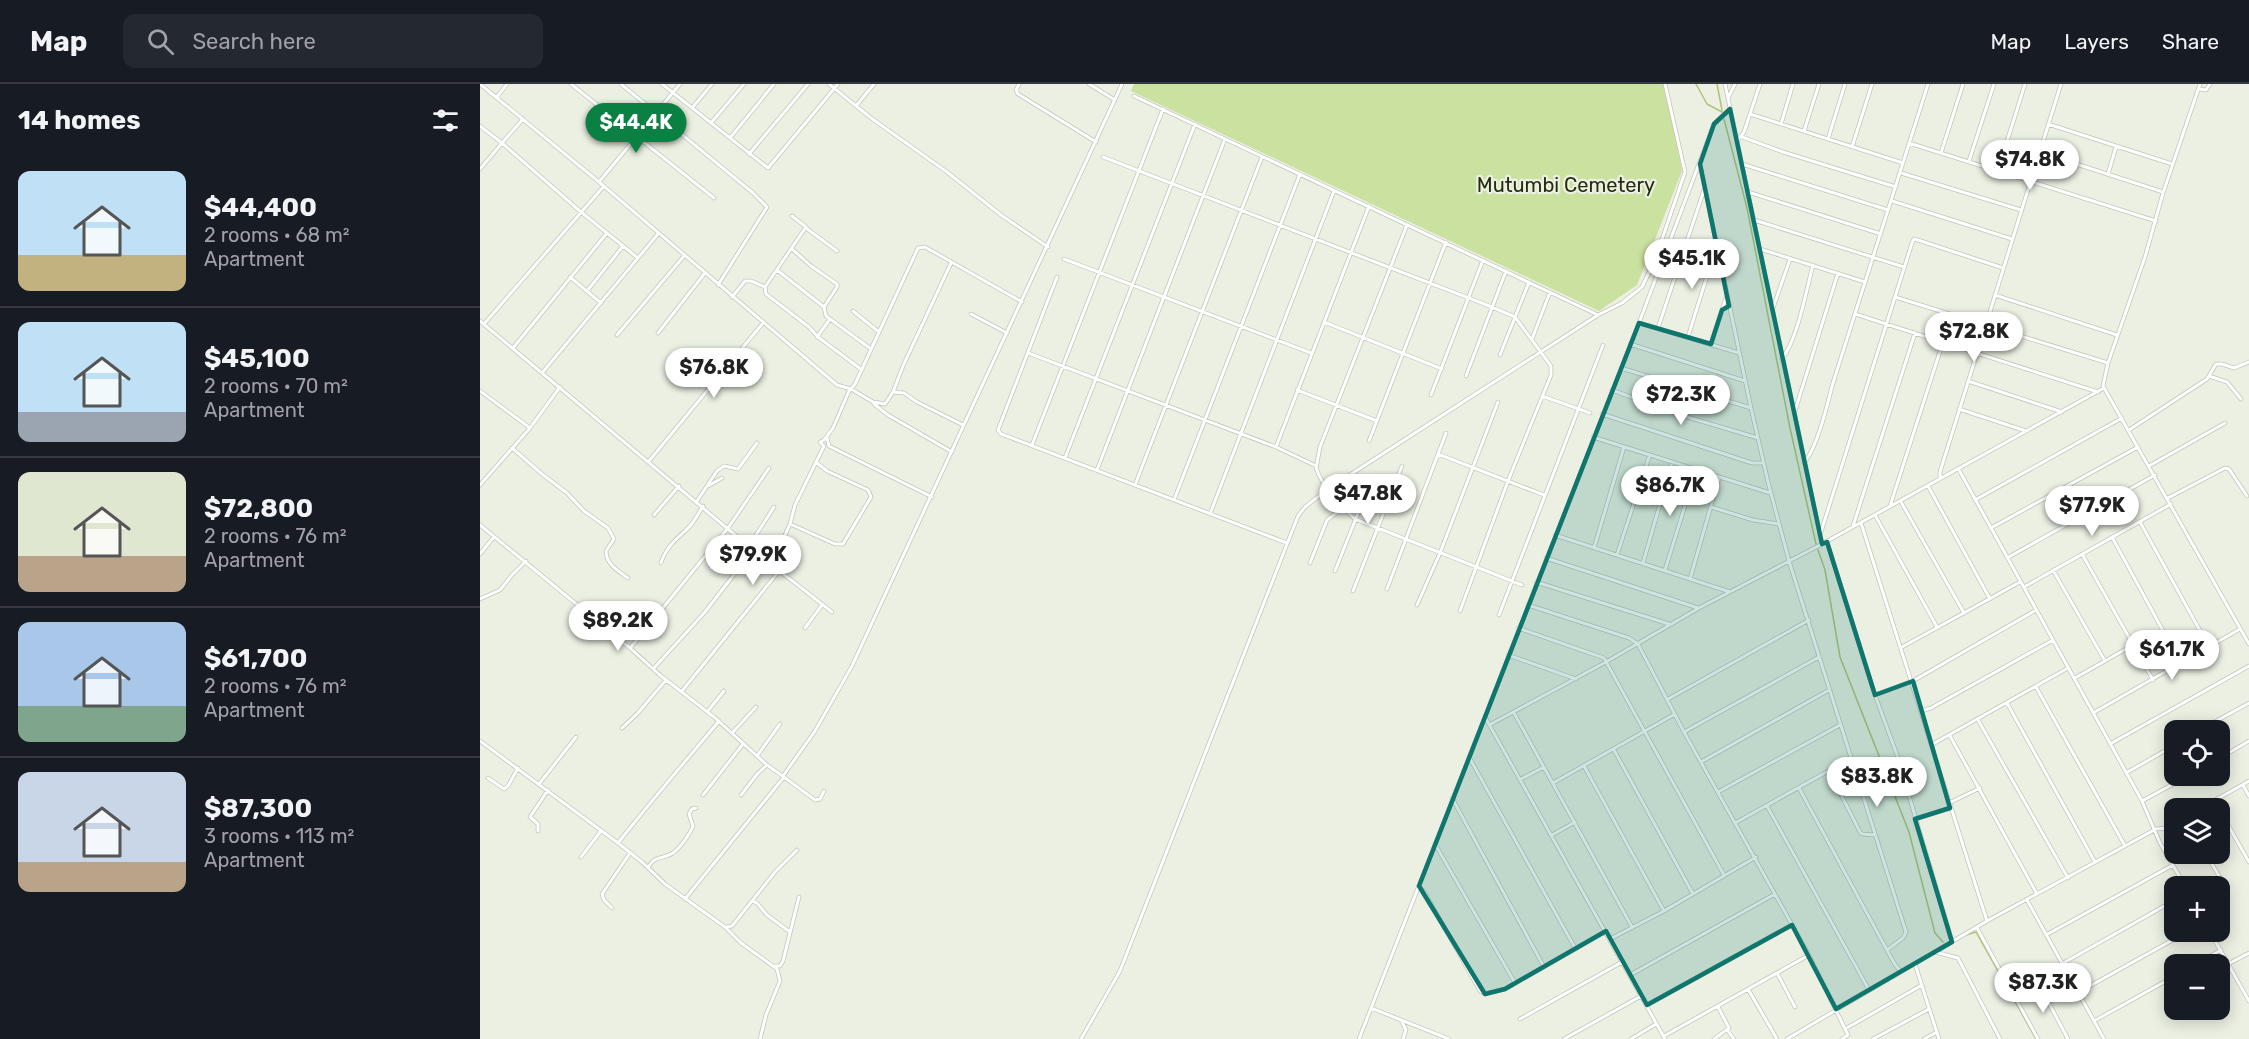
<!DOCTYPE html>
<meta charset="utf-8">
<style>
body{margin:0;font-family:Rubik,sans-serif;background:#242831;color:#f1f3f6;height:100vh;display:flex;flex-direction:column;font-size:22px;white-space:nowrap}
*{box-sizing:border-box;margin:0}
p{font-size:20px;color:#9ea1a6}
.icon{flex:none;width:33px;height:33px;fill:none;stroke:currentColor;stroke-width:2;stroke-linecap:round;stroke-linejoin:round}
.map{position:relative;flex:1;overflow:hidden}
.panel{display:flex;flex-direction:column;background:#171b24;width:480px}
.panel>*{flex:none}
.buttons{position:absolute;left:1684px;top:636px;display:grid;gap:12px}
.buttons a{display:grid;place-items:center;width:66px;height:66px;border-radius:12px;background:#171b24;box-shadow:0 3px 15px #0003;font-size:30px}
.price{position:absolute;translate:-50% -51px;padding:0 14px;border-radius:21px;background:#fff;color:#222;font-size:20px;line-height:39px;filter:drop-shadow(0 2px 3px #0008)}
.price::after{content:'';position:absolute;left:50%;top:36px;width:18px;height:14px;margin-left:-9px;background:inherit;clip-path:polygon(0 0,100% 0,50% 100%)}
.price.current{background:#0b8043;color:#fff}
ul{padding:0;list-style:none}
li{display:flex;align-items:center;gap:18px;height:150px;padding:0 18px}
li+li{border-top:2px solid #363941}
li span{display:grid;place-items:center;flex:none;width:168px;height:120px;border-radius:12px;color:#555}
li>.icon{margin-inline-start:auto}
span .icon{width:72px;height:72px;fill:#fffc;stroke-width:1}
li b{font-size:26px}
h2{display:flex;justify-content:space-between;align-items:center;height:72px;padding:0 18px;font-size:26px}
header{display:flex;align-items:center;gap:36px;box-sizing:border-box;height:84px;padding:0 30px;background:#171b24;border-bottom:2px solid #363941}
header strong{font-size:28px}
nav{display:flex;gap:33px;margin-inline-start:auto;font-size:21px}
.search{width:420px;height:54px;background:#242831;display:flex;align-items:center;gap:15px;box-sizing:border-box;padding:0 21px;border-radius:12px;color:#9ea1a6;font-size:22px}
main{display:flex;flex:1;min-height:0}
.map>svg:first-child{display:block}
</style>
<header>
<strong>Map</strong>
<div class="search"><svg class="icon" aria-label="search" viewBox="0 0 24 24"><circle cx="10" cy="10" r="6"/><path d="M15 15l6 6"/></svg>Search here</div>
<nav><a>Map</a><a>Layers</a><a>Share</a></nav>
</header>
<main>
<section class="panel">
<h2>14 homes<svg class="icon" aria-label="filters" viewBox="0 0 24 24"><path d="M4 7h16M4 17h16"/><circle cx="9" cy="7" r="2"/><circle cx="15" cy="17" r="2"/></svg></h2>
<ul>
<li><span style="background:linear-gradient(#bfe0f5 70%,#c2b280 0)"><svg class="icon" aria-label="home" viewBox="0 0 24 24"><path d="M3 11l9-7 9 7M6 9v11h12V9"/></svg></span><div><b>$44,400</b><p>2 rooms · 68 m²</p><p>Apartment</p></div></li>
<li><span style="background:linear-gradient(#bfe0f5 75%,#9aa5b1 0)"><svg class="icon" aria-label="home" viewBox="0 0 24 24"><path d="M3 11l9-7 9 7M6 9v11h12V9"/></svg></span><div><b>$45,100</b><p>2 rooms · 70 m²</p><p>Apartment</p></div></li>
<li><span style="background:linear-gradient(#dfe7d0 70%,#b9a48a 0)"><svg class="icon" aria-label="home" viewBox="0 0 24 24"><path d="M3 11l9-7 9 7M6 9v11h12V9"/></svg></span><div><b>$72,800</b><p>2 rooms · 76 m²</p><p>Apartment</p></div></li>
<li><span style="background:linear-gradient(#a9c7e8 70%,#7fa58c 0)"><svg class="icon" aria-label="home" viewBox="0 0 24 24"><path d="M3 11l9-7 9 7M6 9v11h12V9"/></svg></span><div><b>$61,700</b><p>2 rooms · 76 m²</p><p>Apartment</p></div></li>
<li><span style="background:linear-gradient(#c9d6e8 75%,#b9a48a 0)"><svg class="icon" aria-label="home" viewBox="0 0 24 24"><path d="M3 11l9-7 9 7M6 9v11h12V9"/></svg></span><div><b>$87,300</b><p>3 rooms · 113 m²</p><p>Apartment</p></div></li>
</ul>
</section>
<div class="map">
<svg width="1769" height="955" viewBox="0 0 1769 955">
<rect width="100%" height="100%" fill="#ebf0e3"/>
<path fill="#cbe1a0" d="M 654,0 L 1187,0 L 1202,87 L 1157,201 L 1119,227 L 651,7 Z"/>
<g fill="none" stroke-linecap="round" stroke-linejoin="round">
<path stroke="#adc578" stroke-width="1.5" d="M 1216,0 L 1227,20 L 1242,28
M 1237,0 L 1242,26
M 1244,35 L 1267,124 L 1310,344 L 1336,460
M 1338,466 L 1345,486 L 1360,573 L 1429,748 L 1455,849 L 1463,858
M 1486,851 L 1496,848 L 1556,955"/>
<g stroke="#c1c6b9" stroke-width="4.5">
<path id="minor" d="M 0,0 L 119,98 L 357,301 L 371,305 L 393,318 L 405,320 L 413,308 L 424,309 L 437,318 L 483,341
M 91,0 L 234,114
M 141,0 L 273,109 L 287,123 L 238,201
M 182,0 L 288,84 L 358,0
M 349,0 L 391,34 L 467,88 L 521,131 L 568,163
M 539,0 L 536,6 L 538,10 L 616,58
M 609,0 L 635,16
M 1245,0 L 1342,460
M 1720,0 L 1683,109 L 1665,173 L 1628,279 L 1623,302 L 1769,560
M 1719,5 L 1726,6 L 1730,0
M 654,12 L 1118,231
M 17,13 L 27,0
M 1248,14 L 1255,0
M 376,22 L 394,0
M 212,24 L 232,0
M 1270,30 L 1423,79
M 231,39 L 264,0
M 1301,40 L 1313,0
M 1568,40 L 1692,80
M 0,42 L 22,59 L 43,35
M 1324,47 L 1339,0
M 1262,53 L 1303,68 L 1416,103
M 250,54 L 294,0
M 1348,55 L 1365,0
M 1257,57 L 1264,48 L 1280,0
M 1429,59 L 1676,137
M 1372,63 L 1392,0
M 1559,68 L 1683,108
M 1461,69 L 1483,0
M 269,70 L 328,0
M 623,73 L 1012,223 L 1035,233 L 1071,282 L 1071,291 L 1028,397 L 980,527
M 1489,77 L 1514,0
M 1262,80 L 1408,126
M 0,85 L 22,59 L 101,128 L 158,174
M 1518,86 L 1545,0
M 1421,89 L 1541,126
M 1628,90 L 1636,63
M 119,98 L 200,0
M 1268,108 L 1401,150
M 1412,117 L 1532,155
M 312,132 L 326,143 L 285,203 L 286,210 L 329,243 L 338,253 L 382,286
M 1274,136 L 1424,183
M 927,141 L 840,363 L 836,384 C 843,404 860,421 875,435 L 1042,501
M 326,144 L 357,167
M 312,165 L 331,182 L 357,200 L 357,203 L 344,223
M 1280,165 L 1385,198
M 584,175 L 831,269
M 297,186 L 344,223 L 346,232 L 391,265
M 90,193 L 121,219
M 577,193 L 518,346 L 521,350 L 807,459
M 107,207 L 143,162
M 1515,211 L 1637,251
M 252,213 L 265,197 L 271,197 L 285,203
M 1415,213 L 1628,279
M 1293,224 L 1310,175
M 373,227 L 399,248
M 491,230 L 527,249
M 1375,230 L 1618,308
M 0,237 L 273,466 L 352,528
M 844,238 L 962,285
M 1159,239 L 1259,269
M 4,240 L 124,102
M 1178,244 L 1224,106
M 178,249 L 225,189
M 137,251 L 204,172
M 337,253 L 350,235
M 1208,253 L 1227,192 L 1237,169
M 1052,255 L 1070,208
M 1231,259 L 1246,214
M 1150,260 L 1265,297
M 33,264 L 127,149
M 548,269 L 796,363
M 1020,271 L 1049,198
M 1302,275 C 1318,254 1326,207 1333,181
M 1141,284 L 1271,324 L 1220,81
M 62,289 L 178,150
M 986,292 L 1026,187
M 1729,292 L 1747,298 L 1761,315
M 1488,297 L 1582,328
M 817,306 L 897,337
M 1132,306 L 1197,330 L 1278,354
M 0,307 L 50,344
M 413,308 L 423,282 L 471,179
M 951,311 L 1003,176
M 1062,312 L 1110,329
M 394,320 L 408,331 L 472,368
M 1271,324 L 1288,398 L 1309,477 L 1426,848 L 1423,854 L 1407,866
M 1479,325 L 1546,347
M 1315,327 L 1358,189
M 1122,330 L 1272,379 L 1283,379
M 1649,346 L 1727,295 L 1736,280 L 1742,280 L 1754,284 L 1769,278
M 1113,353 L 1290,409
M 347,354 L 349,362 L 452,413
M 889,357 L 966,158
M 552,361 L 683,25
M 32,364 L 62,390 L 87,409 L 104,427 L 128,444 L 134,455 L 126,467 C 126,480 138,487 148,494
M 958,370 L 1064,411
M 585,374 L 715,40
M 169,377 L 283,239
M 1324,379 C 1338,362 1347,321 1353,299 L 1448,0
M 834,381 L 796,363 L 889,122
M 1669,382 L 1745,339
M 617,386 L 745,55
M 1479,386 L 1662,717 L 1680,759 L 1705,802
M 1460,395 L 1460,388 L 1581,0
M 0,401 L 50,344 L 80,303
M 655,401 L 782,73
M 228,402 L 242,394
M 1448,402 L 1510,515
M 1688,414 L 1745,384 L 1749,385 L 1767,412
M 694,416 L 820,90
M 1495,416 L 1642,334
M 217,417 L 237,387 L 244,382 L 258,385 L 277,359
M 1421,418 L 1484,529
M 1410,422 L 1463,258
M 1231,423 L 1273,436 L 1299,440
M 730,430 L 854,107
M 174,431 L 199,402
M 1395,431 L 1457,543
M 1660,438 L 1729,563
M 1381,439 L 1507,837
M 310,440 L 355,460 L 363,460 L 391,413 L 388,406 L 347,387 L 337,379
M 0,441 L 150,564 L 181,592 L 234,633 L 287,681 L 304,693 L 205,815
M 1373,442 L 1435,249
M 1511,444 L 1658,363
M 1341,448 L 1432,159 L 1434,155 L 1441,157 L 1523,184
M 1075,451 L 1250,508
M 1632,453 L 1701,580
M 1347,458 L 1395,611 L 1417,671 L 1472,857
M 269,462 L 294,423
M 1114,464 L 1144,363
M 0,470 L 13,454
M 1602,470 L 1673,596
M 1137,471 L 1169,373
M 1066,474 L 1218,524
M 1527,474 L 1675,391
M 181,479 C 185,465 195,456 205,447 C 213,441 218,430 223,422
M 830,479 L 847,436 L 863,424
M 1163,479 L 1192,378
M 292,480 L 310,440 L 315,421 L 344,362 L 340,358 L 344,356 L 353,344 L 369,307 L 375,300 L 438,164 L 445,163 L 542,218
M 1185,486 L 1216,386
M 1573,486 L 1625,577
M 855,487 L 890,399
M 1210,495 L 1239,394
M 1056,498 L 1189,540
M 1544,503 L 1691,420
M 907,505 L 966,349
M 873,507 L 922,382
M 0,515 L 20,506 L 32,491 L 46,477
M 937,521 L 960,469 L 1018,318
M 1048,521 L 1149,554 L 1158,560 L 1204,648 L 1329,871 L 1368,951 L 1362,955
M 1019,531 L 1123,261
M 325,544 L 342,521
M 1038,544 L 1124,574 L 1244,791
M 151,563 L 248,444 L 289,384
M 1422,563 L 1540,498
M 1028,571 L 1096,595
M 173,585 L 225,528 L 273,466
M 1595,594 L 1653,561
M 1556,603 L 1645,762
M 202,607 L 299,487
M 1395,611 L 1433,597 L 1556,526
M 1188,615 L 1329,536
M 1527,619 L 1615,778
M 1441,627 L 1451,624 L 1573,556
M 227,628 L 244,607
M 1034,629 L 1152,843
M 1613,629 L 1760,545
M 1005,633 L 1185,955
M 1498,636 L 1588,794
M 1011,640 L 1126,578 L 1219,524 L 1342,460 L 1624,304
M 142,644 L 157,630 L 186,596
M 1720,646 L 1769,619
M 1204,648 L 1339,573
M 252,649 L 276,623
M 1470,652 L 1557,810
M 0,657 L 138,759 L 162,778 L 185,800 L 245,843 L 261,859 L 297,885 L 300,897 L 286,931 L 280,955
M 1630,660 L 1769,582
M 1451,661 L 1588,584
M 1134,666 L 1213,810
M 277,672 L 300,640
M 989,673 L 1095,864
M 1740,674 L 1769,657
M 1221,678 L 1349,606
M 1104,682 L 1184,827
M 1349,687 L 1380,748 L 1382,750 L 1395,751
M 1646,689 L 1695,661
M 303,692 L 335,647 L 372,582 L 642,0
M 304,693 L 335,716 L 340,715 L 344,707
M 8,694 L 24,705 L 28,702 L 38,684
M 1041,695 L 1064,683
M 1073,699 L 1195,630
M 59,700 L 96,653
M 1763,701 L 1769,712
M 1319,704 L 1414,879 L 1421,888
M 1238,708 L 1360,641
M 223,711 L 263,660
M 261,711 L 278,689 L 287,681
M 972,714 L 1064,883
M 1662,717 L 1708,692
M 1734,717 L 1738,724
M 1469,719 L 1500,704
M 1287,722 L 1389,906
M 1721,724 L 1769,697
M 1740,727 L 1769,778
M 1435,735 L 1470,724
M 1255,739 L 1370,675
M 58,747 L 58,740 L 50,733 L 68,706
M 1072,751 L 1095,738
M 138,759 C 171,717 205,678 239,637
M 955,760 L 1035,899
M 1726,770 L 1745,802
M 101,773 L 121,747
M 168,783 C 177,770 182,776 193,769 C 200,764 210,750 213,742 L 209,730 L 212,725 L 216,724
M 939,802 L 945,809 L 1000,907 L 1005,910 L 1025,905 L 1125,848
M 1547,816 L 1624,955
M 272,817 L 277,819 L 287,831 L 310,848
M 132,824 L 124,816 L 122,810 L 150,769
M 247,843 L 252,842 L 295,788 L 317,766
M 1497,844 L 1558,955
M 1730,848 L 1769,917
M 1566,851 L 1693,781
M 1130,855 L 1184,827 L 1276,773
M 1455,868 L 1478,874 L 1520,955
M 1435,880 L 1459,955
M 1716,880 L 1741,866
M 1748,880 L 1769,869
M 294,882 L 300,882 L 303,877 L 319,813
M 1297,889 L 1315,923
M 1150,891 L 1295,810
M 1556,895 L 1588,955
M 1268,905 L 1297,955
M 1532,908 L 1695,816
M 1599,908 L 1707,848
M 1167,921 L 1312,841
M 891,924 L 969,955
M 1040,935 L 1142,878
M 1614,937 L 1695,892
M 922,938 L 926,946 L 923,955
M 1365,945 L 1442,901
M 1248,947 L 1254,955
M 1184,952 L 1329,871
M 601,955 L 640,887 L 818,432 L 825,423 L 848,405 L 1118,231 L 1142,219 L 1162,203 L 1175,176 L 1205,88 L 1185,0
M 879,955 L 1159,239 L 1234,40 L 1250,25
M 1084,955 L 1161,912
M 1151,955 L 1176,940
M 1234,955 L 1249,944 L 1238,923
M 1307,955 L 1507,837 L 1676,745 L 1688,744 L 1695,740
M 1393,955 L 1449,925
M 1444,955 L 1457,948"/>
</g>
<use href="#minor" stroke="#fff" stroke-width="3"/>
</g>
<path fill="#0f766e" fill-opacity="0.2" stroke="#0f766e" stroke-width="4.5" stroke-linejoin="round" d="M 1250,25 L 1342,460 L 1347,458 L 1395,611 L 1433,597 L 1470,724 L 1435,735 L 1472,858 L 1356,925 L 1312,841 L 1167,921 L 1126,847 L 1025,905 L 1005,910 L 939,802 L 1159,239 L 1231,260 L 1242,226 L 1249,222 L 1220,80 L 1234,40 Z"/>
<g text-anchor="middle" stroke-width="4.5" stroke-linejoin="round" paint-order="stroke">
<g font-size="20" fill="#242e0d" stroke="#ebf0e3">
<text x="1086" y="108">Mutumbi Cemetery</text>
</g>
</g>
</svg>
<div class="buttons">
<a><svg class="icon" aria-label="locate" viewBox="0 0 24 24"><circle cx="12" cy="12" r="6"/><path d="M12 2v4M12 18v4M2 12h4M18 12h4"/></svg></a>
<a><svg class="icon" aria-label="layers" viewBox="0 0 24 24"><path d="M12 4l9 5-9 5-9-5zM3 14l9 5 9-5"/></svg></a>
<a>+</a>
<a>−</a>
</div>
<b class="price current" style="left:156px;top:70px">$44.4K</b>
<b class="price" style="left:1550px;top:107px">$74.8K</b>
<b class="price" style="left:1212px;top:206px">$45.1K</b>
<b class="price" style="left:1494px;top:279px">$72.8K</b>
<b class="price" style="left:234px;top:315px">$76.8K</b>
<b class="price" style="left:1201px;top:342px">$72.3K</b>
<b class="price" style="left:1190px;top:433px">$86.7K</b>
<b class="price" style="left:888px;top:441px">$47.8K</b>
<b class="price" style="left:1612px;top:453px">$77.9K</b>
<b class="price" style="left:273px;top:502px">$79.9K</b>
<b class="price" style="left:138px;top:568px">$89.2K</b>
<b class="price" style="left:1692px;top:597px">$61.7K</b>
<b class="price" style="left:1397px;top:724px">$83.8K</b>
<b class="price" style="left:1563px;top:930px">$87.3K</b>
</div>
</main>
